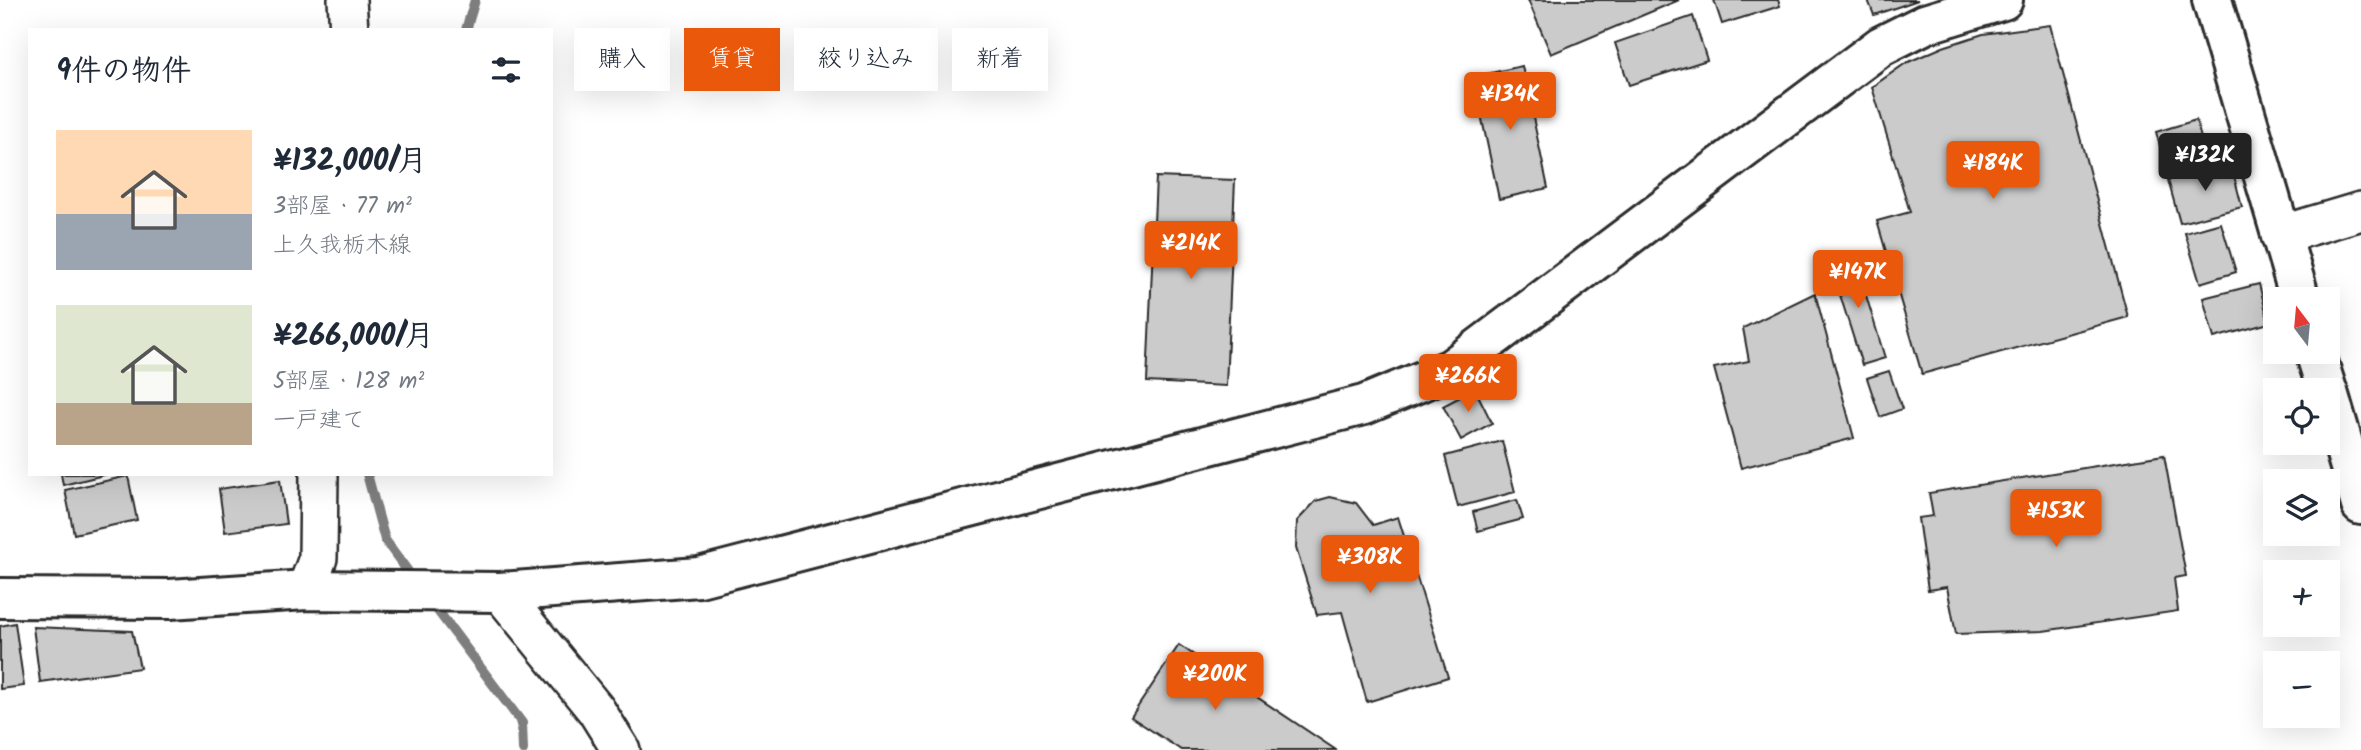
<!DOCTYPE html>
<html lang="ja">
<meta charset="utf-8">
<style>
body{margin:0;font-family:Kalam,"Klee One",sans-serif;background:#f2f2f3;color:#1f2937;height:100vh;display:flex;flex-direction:column;font-size:26px;white-space:nowrap}
*{box-sizing:border-box;margin:0}
p{font-size:23px;color:#747a83}
.icon{flex:none;width:38px;height:38px;fill:none;stroke:currentColor;stroke-width:2;stroke-linecap:round;stroke-linejoin:round}
.map{position:relative;flex:1;overflow:hidden}
.panel{position:absolute;left:28px;top:28px;width:525px;height:448px;display:flex;flex-direction:column;background:#fff;border-radius:0px;box-shadow:0 7px 28px #0002}
.panel>*{flex:none}
.banner{position:absolute;left:574px;top:28px;width:665px;height:63px;display:flex;gap:14px}
.needle{width:46px;rotate:344deg}
.controls{position:absolute;left:2263px;top:287px;display:grid;gap:14px}
.controls a{display:grid;place-items:center;width:77px;height:77px;border-radius:0px;background:#fff;box-shadow:0 7px 28px #0002;font-size:35px}
.price{position:absolute;translate:-50% -60px;padding:0 16px;border-radius:7px;background:#ea580c;color:#fff;font-size:23px;line-height:46px;filter:drop-shadow(0 2px 4px #0008)}
.price::after{content:'';position:absolute;left:50%;top:42px;width:21px;height:16px;margin-left:-10px;background:inherit;clip-path:polygon(0 0,100% 0,50% 100%)}
.price.on{background:#222;color:#fff}
ul{padding:0;list-style:none}
li{display:flex;align-items:center;gap:21px;height:175px;padding:0 28px}
li span{display:grid;place-items:center;flex:none;width:196px;height:140px;border-radius:0px;color:#555}
li>.icon{margin-inline-start:auto}
span .icon{width:84px;height:84px;fill:#fffc;stroke-width:1}
li b{font-size:30px}
h2{display:flex;justify-content:space-between;align-items:center;height:84px;padding:0 28px;font-size:30px}
.pill{padding:0 24px;border-radius:0px;background:#fff;box-shadow:0 7px 28px #0002;font-size:24px;line-height:63px}
.pill.on{background:#ea580c;color:#fff}
.map>svg:first-child{display:block}
</style>
<div class="map">
<svg width="2361" height="750" viewBox="0 0 2361 750">
<rect width="100%" height="100%" fill="#fff"/>
<filter id="ink" filterUnits="userSpaceOnUse"><feTurbulence type="fractalNoise" baseFrequency=".0143" numOctaves="2"/><feDisplacementMap in="SourceGraphic" scale="14" xChannelSelector="R" yChannelSelector="G"/><feConvolveMatrix kernelMatrix="1 2 1 2 8 2 1 2 1" color-interpolation-filters="sRGB"/></filter>
<g filter="url(#ink)">
<g fill="none" stroke-linecap="round" stroke-linejoin="round">
<path stroke="#7e7e7e" stroke-width="10" d="M 466,30 L 475,0
M 367,474 L 385,540 L 415,581
M 429,599 L 522,723 L 523,750"/>
</g>
<path fill="#cbcbcb" stroke="#2b2b2b" stroke-width="2" d="M 1528,0 L 1679,0 L 1551,54 Z
M 1714,0 L 1778,0 L 1780,6 L 1722,24 Z
M 1868,0 L 1918,0 L 1874,15 Z
M 1693,16 L 1707,60 L 1629,85 L 1615,43 Z
M 2050,25 L 2128,317 L 1922,374 L 1877,221 L 1910,212 L 1872,87 L 1906,63 L 1943,47 L 1983,34 Z
M 1522,66 L 1548,188 L 1499,199 L 1473,77 Z
M 2196,120 L 2207,160 L 2167,171 L 2156,132 Z
M 2231,164 L 2242,207 L 2180,223 L 2168,180 Z
M 1156,177 L 1235,180 L 1226,386 L 1147,382 Z
M 2221,223 L 2236,272 L 2200,283 L 2185,233 Z
M 1854,256 L 1885,358 L 1862,365 L 1830,263 Z
M 2259,284 L 2269,323 L 2214,338 L 2203,298 Z
M 1815,293 L 1854,438 L 1741,468 L 1714,368 L 1749,361 L 1743,328 Z
M 1889,371 L 1902,409 L 1880,417 L 1867,378 Z
M 1475,389 L 1492,423 L 1461,440 L 1443,406 Z
M 1502,441 L 1515,492 L 1458,507 L 1445,456 Z
M 2164,455 L 2186,576 L 2174,578 L 2178,611 L 2043,631 L 1956,634 L 1947,587 L 1928,590 L 1918,518 L 1933,516 L 1929,493 Z
M 61,474 L 108,474 L 63,485 Z
M 128,476 L 137,520 L 74,534 L 65,490 Z
M 280,480 L 286,524 L 225,532 L 219,489 Z
M 1330,497 L 1356,503 L 1373,525 L 1398,517 L 1448,677 L 1367,702 L 1342,612 L 1317,615 L 1296,548 L 1297,521 L 1316,501 Z
M 1517,500 L 1523,519 L 1478,531 L 1473,512 Z
M 15,623 L 24,686 L 0,689 L 0,626 Z
M 33,627 L 132,631 L 140,668 L 40,682 Z
M 1179,645 L 1336,750 L 1181,750 L 1131,717 Z"/>
<g fill="none" stroke-linecap="round" stroke-linejoin="round">
<g stroke="#2b2b2b" stroke-width="42">
<path id="minor" d="M 347,0 L 349,30
M 2280,235 L 2361,211
M 306,590 L 318,558 L 319,474
M 500,592 L 596,710 L 621,750"/>
</g>
<g stroke="#2b2b2b" stroke-width="44">
<path id="tertiary" d="M 0,598 L 170,599 L 306,590 L 500,592 L 699,577 L 1364,405 L 1451,369 L 1881,46 L 1925,24 L 2003,0"/>
</g>
<g stroke="#2b2b2b" stroke-width="44">
<path id="secondary" d="M 2212,0 L 2300,299
M 2315,352 L 2327,390
M 2328,392 L 2361,505"/>
</g>
<use href="#minor" stroke="#fff" stroke-width="37"/>
<use href="#tertiary" stroke="#fff" stroke-width="38"/>
<use href="#secondary" stroke="#fff" stroke-width="38"/>
</g>
</g>
</svg>
<div class="controls">
<a><svg class="needle" viewBox="-14 -14 28 28"><path d="M0-13l5 13h-10z" fill="#e53935"/><path d="M0 13l5-13h-10z" fill="#747a83"/></svg></a>
<a><svg class="icon" aria-label="locate" viewBox="0 0 24 24"><circle cx="12" cy="12" r="6"/><path d="M12 2v4M12 18v4M2 12h4M18 12h4"/></svg></a>
<a><svg class="icon" aria-label="layers" viewBox="0 0 24 24"><path d="M12 4l9 5-9 5-9-5zM3 14l9 5 9-5"/></svg></a>
<a>+</a>
<a>−</a>
</div>
<b class="price" style="left:1510px;top:132px">¥134K</b>
<b class="price on" style="left:2205px;top:193px">¥132K</b>
<b class="price" style="left:1993px;top:201px">¥184K</b>
<b class="price" style="left:1191px;top:281px">¥214K</b>
<b class="price" style="left:1858px;top:310px">¥147K</b>
<b class="price" style="left:1468px;top:414px">¥266K</b>
<b class="price" style="left:2056px;top:549px">¥153K</b>
<b class="price" style="left:1370px;top:595px">¥308K</b>
<b class="price" style="left:1215px;top:712px">¥200K</b>
<div class="banner">
<a class="pill">購入</a>
<a class="pill on">賃貸</a>
<a class="pill">絞り込み</a>
<a class="pill">新着</a>
</div>
<section class="panel">
<h2>9件の物件<svg class="icon" aria-label="filters" viewBox="0 0 24 24"><path d="M4 7h16M4 17h16"/><circle cx="9" cy="7" r="2"/><circle cx="15" cy="17" r="2"/></svg></h2>
<ul>
<li><span style="background:linear-gradient(#ffd9b3 60%,#9aa5b1 0)"><svg class="icon" aria-label="home" viewBox="0 0 24 24"><path d="M3 11l9-7 9 7M6 9v11h12V9"/></svg></span><div><b>¥132,000/月</b><p>3部屋 · 77 m²</p><p>上久我栃木線</p></div></li>
<li><span style="background:linear-gradient(#dfe7d0 70%,#b9a48a 0)"><svg class="icon" aria-label="home" viewBox="0 0 24 24"><path d="M3 11l9-7 9 7M6 9v11h12V9"/></svg></span><div><b>¥266,000/月</b><p>5部屋 · 128 m²</p><p>一戸建て</p></div></li>
</ul>
</section>
</div>
